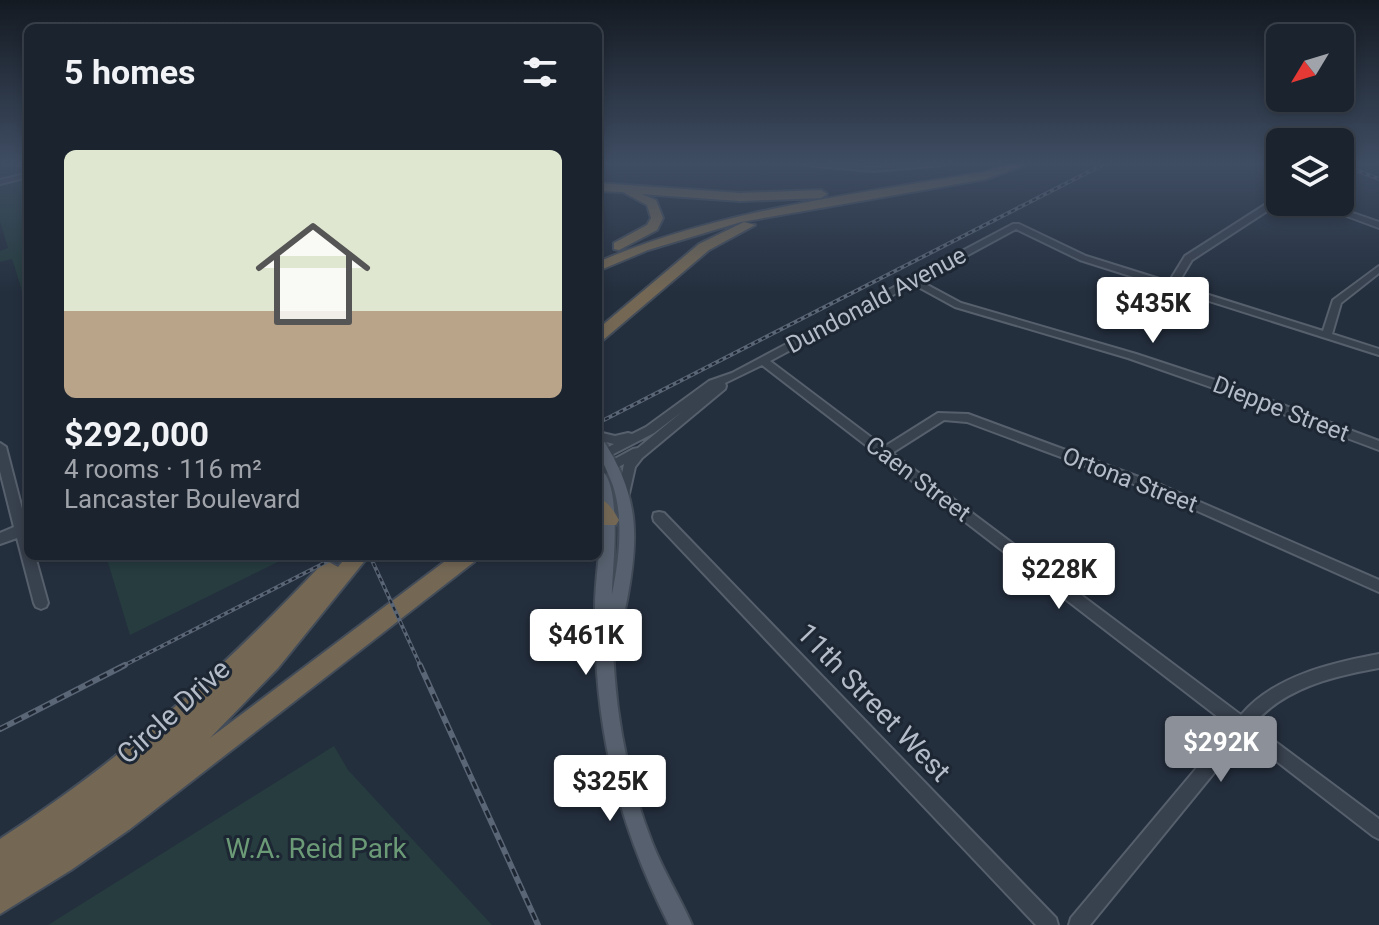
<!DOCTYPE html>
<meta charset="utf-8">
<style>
body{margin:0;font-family:Roboto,sans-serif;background:#282f3a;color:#f1f3f6;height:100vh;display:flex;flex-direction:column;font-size:30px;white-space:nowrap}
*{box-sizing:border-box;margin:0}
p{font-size:26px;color:#a0a4aa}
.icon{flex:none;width:44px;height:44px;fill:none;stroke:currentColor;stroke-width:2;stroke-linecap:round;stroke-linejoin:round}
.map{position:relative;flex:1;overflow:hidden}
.sheet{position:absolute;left:24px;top:24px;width:578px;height:536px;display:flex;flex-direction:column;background:#1b232e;border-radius:12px;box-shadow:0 4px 12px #0003,0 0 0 2px #39404a}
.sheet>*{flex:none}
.needle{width:52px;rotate:232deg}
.fabs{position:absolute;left:1266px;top:24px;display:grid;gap:16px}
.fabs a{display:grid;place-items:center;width:88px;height:88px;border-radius:12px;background:#1b232e;box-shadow:0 4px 12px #0003,0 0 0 2px #39404a;font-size:40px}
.price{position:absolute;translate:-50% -68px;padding:0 18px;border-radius:8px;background:#fff;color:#222;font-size:26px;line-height:52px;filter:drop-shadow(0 2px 4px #0008)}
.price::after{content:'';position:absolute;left:50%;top:48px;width:24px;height:18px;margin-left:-12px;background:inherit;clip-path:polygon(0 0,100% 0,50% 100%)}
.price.selected{background:#8c9099;color:#fff}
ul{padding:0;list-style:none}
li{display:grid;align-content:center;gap:16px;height:424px;padding:0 40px}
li+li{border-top:2px solid #39404a}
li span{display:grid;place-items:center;height:248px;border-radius:12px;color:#555}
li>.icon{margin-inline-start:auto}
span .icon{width:144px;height:144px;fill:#fffc;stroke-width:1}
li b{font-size:34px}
h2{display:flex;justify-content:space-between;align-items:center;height:96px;padding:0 40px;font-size:34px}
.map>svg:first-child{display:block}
</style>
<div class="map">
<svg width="1379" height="925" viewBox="0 0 1379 925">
<rect width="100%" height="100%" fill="#242f3e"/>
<path fill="#263c3f" d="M 28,177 L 28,310 L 12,259 L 0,262 L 0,251 L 8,248 L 0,221 L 0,184 Z
M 106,556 L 290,556 L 130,635 Z
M 334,746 L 348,770 L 492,925 L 48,925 Z"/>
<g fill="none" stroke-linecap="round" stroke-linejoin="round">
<path stroke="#3a4453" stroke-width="20" stroke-dasharray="20 10" stroke-linecap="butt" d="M 329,570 L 340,556"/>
<g stroke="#565f6c" stroke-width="4">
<path id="minor" d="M 803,163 C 826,162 849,166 872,167 C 897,167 922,162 947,163 L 943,165 L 873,171 L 807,165 Z
M 28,173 L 28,177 L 0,184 L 0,180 Z
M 1277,197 L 1280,197 L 1281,202 L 1192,260 L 1177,285 L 1323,331 L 1333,300 L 1379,266 L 1379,273 L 1341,303 L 1332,334 L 1379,349 L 1379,355 L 1080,260 L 1016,229 L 920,281 L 961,303 L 1136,354 L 1227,384 L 1379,441 L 1379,450 L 1219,390 L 1128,358 L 955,307 L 913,284 L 770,361 L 884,447 L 938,413 L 968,414 L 1163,486 L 1379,580 L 1379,592 L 1155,492 L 967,422 L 944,420 L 892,453 L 1241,715 C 1274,676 1331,663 1379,654 L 1379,668 C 1334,676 1283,688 1253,725 L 1379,819 L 1379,839 L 1373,836 L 1244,736 L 1090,925 L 1069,925 L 1071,918 L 1231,727 L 762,365 L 725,383 L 726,386 L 725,389 L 642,458 L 635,467 L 628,498 L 620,498 L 618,495 L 624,464 L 598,478 L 598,468 L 633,449 L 638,448 L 683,411 L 654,433 L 598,462 L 598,453 L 614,444 L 598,440 L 598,432 L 615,436 L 628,433 L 632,434 L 646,427 L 709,381 L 732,373 L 1013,224 L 1019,224 L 1086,256 L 1169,282 L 1185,256 Z
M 1309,202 L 1321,202 L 1379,222 L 1379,228 Z
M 0,443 L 6,447 L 28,532 L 28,556 L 35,556 L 48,603 L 46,607 L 41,609 L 36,607 L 34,603 L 17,538 L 0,544 L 0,533 L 14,527 L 0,471 Z
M 659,512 L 664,513 L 1056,918 L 1058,925 L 1036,925 L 654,521 L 653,517 L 654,513 Z"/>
</g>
<g stroke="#414a57" stroke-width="4">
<path id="major" d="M 598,438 L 603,440 C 640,497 639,539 626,605 C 623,617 622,637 613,645 C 615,712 627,779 652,842 C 663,871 680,897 692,925 L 669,925 C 616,820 594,725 595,608 C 595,579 601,551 600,523 C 600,504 598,486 598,468 C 624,479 612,569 612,594 C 619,560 624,520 613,486 C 607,469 598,457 598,438 Z"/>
</g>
<g stroke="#434c59" stroke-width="4">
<path id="highway" d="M 1014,163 L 1031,163 L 986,179 L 741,222 L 648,250 L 598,271 L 598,262 C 721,209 853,195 984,172 Z
M 598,183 L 740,193 L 821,190 L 827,194 L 821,198 L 740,201 L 641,194 L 656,200 L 663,218 L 657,230 L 619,250 L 614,249 L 614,243 L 647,225 L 651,218 L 647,205 L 623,192 L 598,191 Z
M 744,222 L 755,225 L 709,250 L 603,340 L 598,342 L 598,329 L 699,244 Z
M 598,498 C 608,501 614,511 619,520 L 616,525 L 602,525 L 598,519 Z
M 347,556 L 367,558 L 278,668 L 210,738 L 452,556 L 477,556 L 474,562 L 130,829 L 71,870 L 0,914 L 0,839 C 124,758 220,672 322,564 L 329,562 L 338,567 Z"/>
</g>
<use href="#minor" fill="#38414e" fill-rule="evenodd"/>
<use href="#major" fill="#56606e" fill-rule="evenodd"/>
<use href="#highway" fill="#746855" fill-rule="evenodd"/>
<g stroke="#5a6575" stroke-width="4">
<path id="rail-far1" d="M 4,163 L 28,166
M 1340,164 L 1379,179
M 598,423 L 1106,163
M 370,556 L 421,667
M 121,667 L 338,556"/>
</g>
<g stroke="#5a6575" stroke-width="6">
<path id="rail" d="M 420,665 L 538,925
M 0,729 L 125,665"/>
</g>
<use href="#rail-far1" stroke="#1d2633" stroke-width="2" stroke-dasharray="4" stroke-linecap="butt"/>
<use href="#rail" stroke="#1d2633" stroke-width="3" stroke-dasharray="8" stroke-linecap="butt"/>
</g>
<linearGradient id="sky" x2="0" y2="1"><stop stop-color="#141a22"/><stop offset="0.56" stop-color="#3f4d63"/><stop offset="1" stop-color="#3f4d63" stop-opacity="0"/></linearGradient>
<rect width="1379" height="292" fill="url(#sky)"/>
<g text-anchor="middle" stroke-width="6" stroke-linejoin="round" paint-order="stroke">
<g font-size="24" fill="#b4bcc9" stroke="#1d2633">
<text transform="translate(876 300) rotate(-28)" y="8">Dundonald Avenue</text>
<text transform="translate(1281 409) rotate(21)" y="8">Dieppe Street</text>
<text transform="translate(918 479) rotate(37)" y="8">Caen Street</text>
<text transform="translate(1130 480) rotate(21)" y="8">Ortona Street</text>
</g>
<g font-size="28" fill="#b4bcc9" stroke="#1d2633">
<text transform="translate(874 702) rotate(46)" y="10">11th Street West</text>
<text transform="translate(173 711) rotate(-42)" y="10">Circle Drive</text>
</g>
<g font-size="28" fill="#6b9a76" stroke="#1d2633">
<text x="316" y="858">W.A. Reid Park</text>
</g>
</g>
</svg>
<div class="fabs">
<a><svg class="needle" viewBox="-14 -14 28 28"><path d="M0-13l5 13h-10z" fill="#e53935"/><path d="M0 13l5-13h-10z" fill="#a0a4aa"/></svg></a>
<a><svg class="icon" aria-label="layers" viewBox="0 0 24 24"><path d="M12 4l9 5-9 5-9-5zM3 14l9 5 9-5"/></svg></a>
</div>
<b class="price" style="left:1153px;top:345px">$435K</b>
<b class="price" style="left:1059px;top:611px">$228K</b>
<b class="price" style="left:586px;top:677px">$461K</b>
<b class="price selected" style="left:1221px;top:784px">$292K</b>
<b class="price" style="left:610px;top:823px">$325K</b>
<section class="sheet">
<h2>5 homes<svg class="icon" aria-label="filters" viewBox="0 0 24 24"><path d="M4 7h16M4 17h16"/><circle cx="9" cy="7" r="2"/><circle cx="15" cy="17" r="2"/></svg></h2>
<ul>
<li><span style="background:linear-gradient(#dfe7d0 65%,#b9a48a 0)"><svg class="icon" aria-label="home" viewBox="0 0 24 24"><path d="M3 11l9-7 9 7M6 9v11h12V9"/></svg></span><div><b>$292,000</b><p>4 rooms · 116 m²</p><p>Lancaster Boulevard</p></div></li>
</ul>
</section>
</div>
